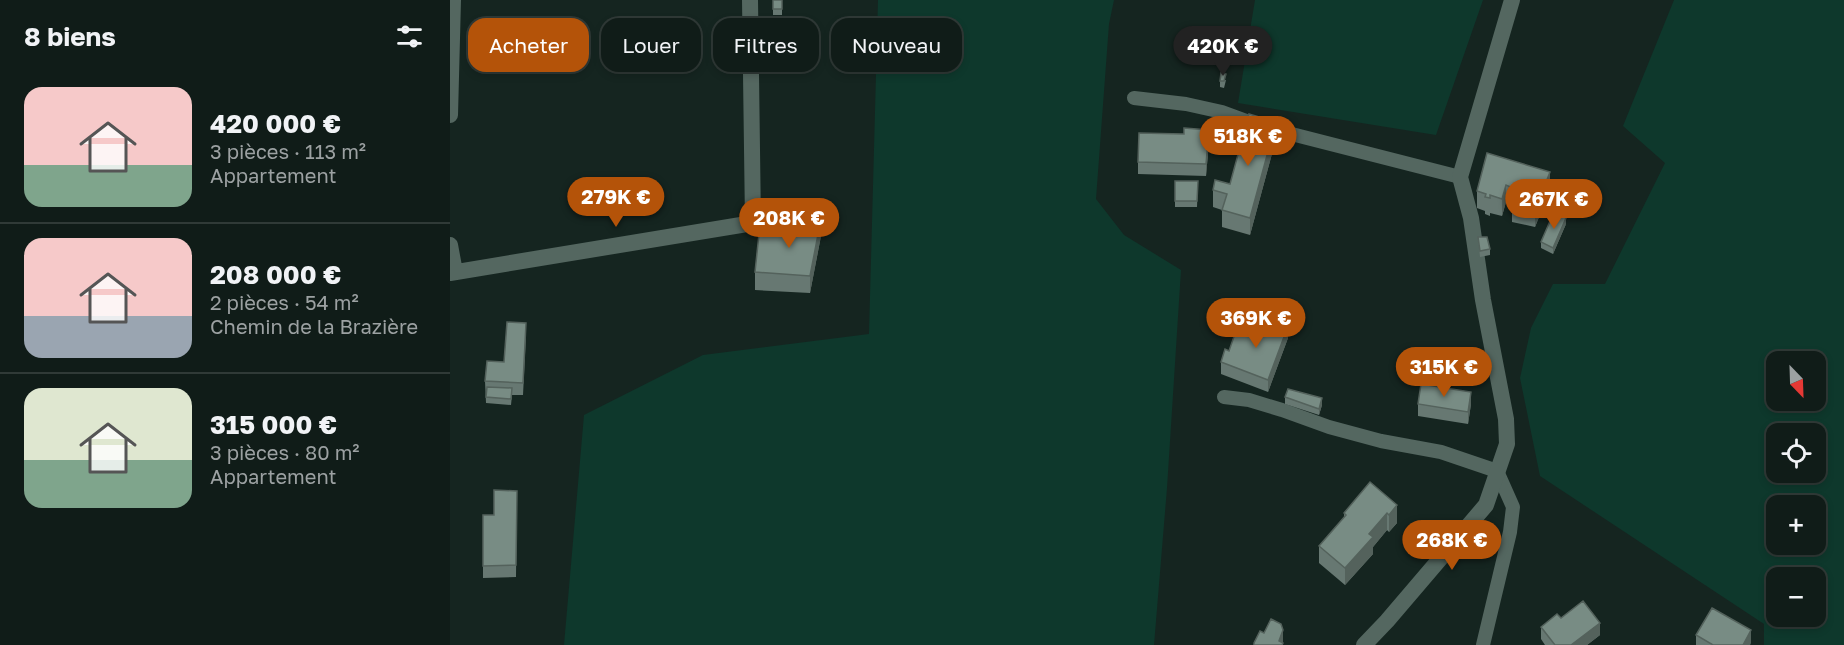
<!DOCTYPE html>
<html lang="fr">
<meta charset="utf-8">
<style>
body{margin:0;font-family:"Golos Text",sans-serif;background:#192521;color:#f1f3f6;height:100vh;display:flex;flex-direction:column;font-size:22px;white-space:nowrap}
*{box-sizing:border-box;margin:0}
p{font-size:20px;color:#9ca1a2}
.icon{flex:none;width:33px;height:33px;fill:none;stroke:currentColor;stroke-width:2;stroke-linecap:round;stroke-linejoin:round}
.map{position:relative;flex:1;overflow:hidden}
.panel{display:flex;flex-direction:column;background:#101c18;width:450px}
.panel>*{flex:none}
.hud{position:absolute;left:18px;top:18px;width:570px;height:54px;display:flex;gap:12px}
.needle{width:39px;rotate:157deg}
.controls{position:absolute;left:1316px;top:351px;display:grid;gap:12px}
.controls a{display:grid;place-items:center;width:60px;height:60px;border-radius:12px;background:#101c18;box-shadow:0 3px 9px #0003,0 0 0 2px #303a37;font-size:30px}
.price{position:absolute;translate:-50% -51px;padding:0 14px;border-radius:21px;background:#b45309;color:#fff;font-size:20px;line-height:39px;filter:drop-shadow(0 2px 3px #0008)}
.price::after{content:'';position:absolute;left:50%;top:36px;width:18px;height:14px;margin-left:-9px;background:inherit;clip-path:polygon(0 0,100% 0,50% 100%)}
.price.current{background:#222;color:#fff}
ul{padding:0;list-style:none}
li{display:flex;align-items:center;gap:18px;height:150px;padding:0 24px}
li+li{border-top:2px solid #303a37}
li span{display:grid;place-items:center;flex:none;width:168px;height:120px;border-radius:18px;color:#555}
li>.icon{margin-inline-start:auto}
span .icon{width:72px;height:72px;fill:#fffc;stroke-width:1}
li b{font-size:26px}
h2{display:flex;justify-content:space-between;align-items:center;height:72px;padding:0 24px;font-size:26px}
.tag{padding:0 21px;border-radius:18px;background:#101c18;box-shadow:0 3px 9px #0003,0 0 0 2px #303a37;font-size:21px;line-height:54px}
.tag.current{background:#b45309;color:#fff}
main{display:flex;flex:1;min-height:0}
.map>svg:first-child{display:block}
</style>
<main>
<section class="panel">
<h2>8 biens<svg class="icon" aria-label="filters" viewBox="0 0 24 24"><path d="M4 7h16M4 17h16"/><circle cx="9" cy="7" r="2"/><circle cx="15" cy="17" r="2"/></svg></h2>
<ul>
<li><span style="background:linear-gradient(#f6c9c9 65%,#7fa58c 0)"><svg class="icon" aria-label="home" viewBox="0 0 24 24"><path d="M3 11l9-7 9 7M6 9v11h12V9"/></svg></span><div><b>420 000 €</b><p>3 pièces · 113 m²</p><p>Appartement</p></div></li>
<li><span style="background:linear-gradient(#f6c9c9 65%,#9aa5b1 0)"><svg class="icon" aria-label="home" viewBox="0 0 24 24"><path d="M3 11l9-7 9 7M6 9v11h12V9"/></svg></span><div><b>208 000 €</b><p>2 pièces · 54 m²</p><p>Chemin de la Brazière</p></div></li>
<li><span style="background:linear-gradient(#dfe7d0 60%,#7fa58c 0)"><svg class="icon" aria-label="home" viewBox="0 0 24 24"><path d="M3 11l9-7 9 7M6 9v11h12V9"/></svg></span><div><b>315 000 €</b><p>3 pièces · 80 m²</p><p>Appartement</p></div></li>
</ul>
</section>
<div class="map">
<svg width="1394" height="645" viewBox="0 0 1394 645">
<rect width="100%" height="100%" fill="#152520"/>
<path fill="#0e382c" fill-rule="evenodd" d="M 428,0 L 664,0 L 659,24 L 646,199 L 674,235 L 731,270 L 717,488 L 704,645 L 114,645 L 134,415 L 253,355 L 419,334 Z
M 805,0 L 1033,0 L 986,135 L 788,103 Z
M 1224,0 L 1394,0 L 1394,645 L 1314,645 L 1314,624 L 1090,476 L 1070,378 L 1081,328 L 1103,284 L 1155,284 L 1215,163 L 1173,126 ZM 1326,362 L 1365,362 L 1365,400 L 1326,400 ZM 1326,434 L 1365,434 L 1365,472 L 1326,472 ZM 1326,506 L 1365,506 L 1365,544 L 1326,544 ZM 1326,578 L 1365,578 L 1365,616 L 1326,616 Z"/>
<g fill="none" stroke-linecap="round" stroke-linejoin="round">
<path stroke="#546760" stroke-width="14" d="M 684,98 L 736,104 L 772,112 L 810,126 L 1010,177
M 774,397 L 799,400 L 832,410 L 879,427 L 931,441 L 991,452 L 1047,471 L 1063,507 L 1060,532 L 1033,645"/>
<path stroke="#546760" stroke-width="16" d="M 300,0 L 303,223
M 0,115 L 3,0
M 0,245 L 5,272
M 0,273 L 303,223 L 335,222
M 914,645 L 937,621 L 1036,505 L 1057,444 L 1056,419 L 1033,300 L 1021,218 L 1010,177 L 1062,0"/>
</g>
<path fill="#677872" d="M 323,0 L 332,0 L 332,15 L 323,15 Z
M 776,80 L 774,88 L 770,87 L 770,81 Z
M 826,139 L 800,235 L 772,227 L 772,210 L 763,207 L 763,190 L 780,184 Z
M 759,142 L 756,176 L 688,174 L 688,162 Z
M 1037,153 L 1100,190 L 1085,227 L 1062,222 L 1062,205 L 1056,202 L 1052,216 L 1040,213 L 1040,216 L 1035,214 L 1035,211 L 1027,208 L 1027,191 Z
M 725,181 L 748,181 L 747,207 L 725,207 Z
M 1116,224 L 1103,254 L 1091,248 L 1091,242 Z
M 371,236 L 360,293 L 305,290 L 305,272 L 340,237 Z
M 1028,237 L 1040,249 L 1040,255 L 1030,257 Z
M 813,332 L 838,338 L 818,392 L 771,374 L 771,362 L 779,351 Z
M 76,335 L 73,395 L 62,395 L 61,405 L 36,403 L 35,381 L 54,362 Z
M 835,397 L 872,405 L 869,415 L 835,404 Z
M 968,404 L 1021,404 L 1018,424 L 968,416 Z
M 67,491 L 66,577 L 33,578 L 33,515 L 44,515 Z
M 947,505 L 947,523 L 939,532 L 937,530 L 923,547 L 923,554 L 895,585 L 869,563 L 869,546 L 894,518 L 894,513 Z
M 1111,618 L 1150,635 L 1137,645 L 1095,645 L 1091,639 L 1091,627 Z
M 1246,635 L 1301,642 L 1300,645 L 1246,645 Z"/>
<path fill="#54625c" d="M 826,122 L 826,139 L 800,235 L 800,218 Z
M 759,130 L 759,142 L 756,176 L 756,164 Z
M 1100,172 L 1100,190 L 1085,227 L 1085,210 Z
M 1056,185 L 1056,202 L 1052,216 L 1052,199 Z
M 1116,218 L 1116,224 L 1103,254 L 1103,248 Z
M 371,219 L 371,236 L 360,293 L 360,276 Z
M 838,326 L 838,338 L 818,392 L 818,380 Z
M 1021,392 L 1021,404 L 1018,424 L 1018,412 Z
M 872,398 L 872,405 L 869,415 L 869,409 Z
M 947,505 L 947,523 L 939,532 L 939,515 Z
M 937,513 L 937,530 L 923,547 L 923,554 L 895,585 L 895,568 L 919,534 Z
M 1150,623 L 1150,635 L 1137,645 L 1121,645 Z
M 833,630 L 833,645 L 829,645 L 829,641 Z
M 1301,630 L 1301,642 L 1300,645 L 1293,645 Z"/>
<path fill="#788c84" stroke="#54625c" stroke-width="1.5" d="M 323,0 L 332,0 L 332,9 L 323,9 Z
M 771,73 L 776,74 L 774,81 L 770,81 Z
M 799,114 L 826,122 L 800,218 L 772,210 L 777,194 L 763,190 L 765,180 L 780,184 Z
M 734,128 L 759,130 L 756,164 L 688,162 L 689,133 L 734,134 Z
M 1037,153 L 1100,172 L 1085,210 L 1062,204 L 1065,189 L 1056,185 L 1052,199 L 1040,195 L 1040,198 L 1035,197 L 1036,194 L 1027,191 Z
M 725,181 L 748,181 L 747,201 L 725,201 Z
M 1104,212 L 1116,218 L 1103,248 L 1091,242 Z
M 342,217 L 371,219 L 360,276 L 305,272 L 309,234 L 340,237 Z
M 1028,237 L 1037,237 L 1040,249 L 1030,251 Z
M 834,319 L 838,326 L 818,380 L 771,362 L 775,349 L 779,351 L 789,322 L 813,332 L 816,325 Z
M 57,322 L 76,323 L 73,383 L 35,381 L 37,361 L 54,362 Z
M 971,384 L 1021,392 L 1018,412 L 968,404 Z
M 37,387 L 62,388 L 61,399 L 36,397 Z
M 838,389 L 872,398 L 869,409 L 835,397 Z
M 920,482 L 947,505 L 939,515 L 937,513 L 919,534 L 923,537 L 895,568 L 869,546 L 896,515 L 894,513 Z
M 44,490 L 67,491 L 66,565 L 33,566 L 33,515 L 44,515 Z
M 1133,601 L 1150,623 L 1121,645 L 1105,645 L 1091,627 L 1107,614 L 1111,618 Z
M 1262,608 L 1301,630 L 1293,645 L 1263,645 L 1246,635 Z
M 821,619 L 831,624 L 833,630 L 829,641 L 833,643 L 832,645 L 804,645 L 804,643 L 810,631 L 814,633 Z"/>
</svg>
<div class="controls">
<a><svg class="needle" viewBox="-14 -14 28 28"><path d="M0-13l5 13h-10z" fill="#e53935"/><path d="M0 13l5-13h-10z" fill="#9ca1a2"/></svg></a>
<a><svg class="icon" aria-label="locate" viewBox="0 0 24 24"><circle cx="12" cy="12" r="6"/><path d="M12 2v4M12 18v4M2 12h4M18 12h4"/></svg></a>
<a>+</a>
<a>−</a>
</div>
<b class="price current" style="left:773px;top:77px">420K €</b>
<b class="price" style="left:798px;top:167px">518K €</b>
<b class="price" style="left:166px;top:228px">279K €</b>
<b class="price" style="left:1104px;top:230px">267K €</b>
<b class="price" style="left:339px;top:249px">208K €</b>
<b class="price" style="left:806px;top:349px">369K €</b>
<b class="price" style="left:994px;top:398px">315K €</b>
<b class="price" style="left:1002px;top:571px">268K €</b>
<div class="hud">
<a class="tag current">Acheter</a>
<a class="tag">Louer</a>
<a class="tag">Filtres</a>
<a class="tag">Nouveau</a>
</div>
</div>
</main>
